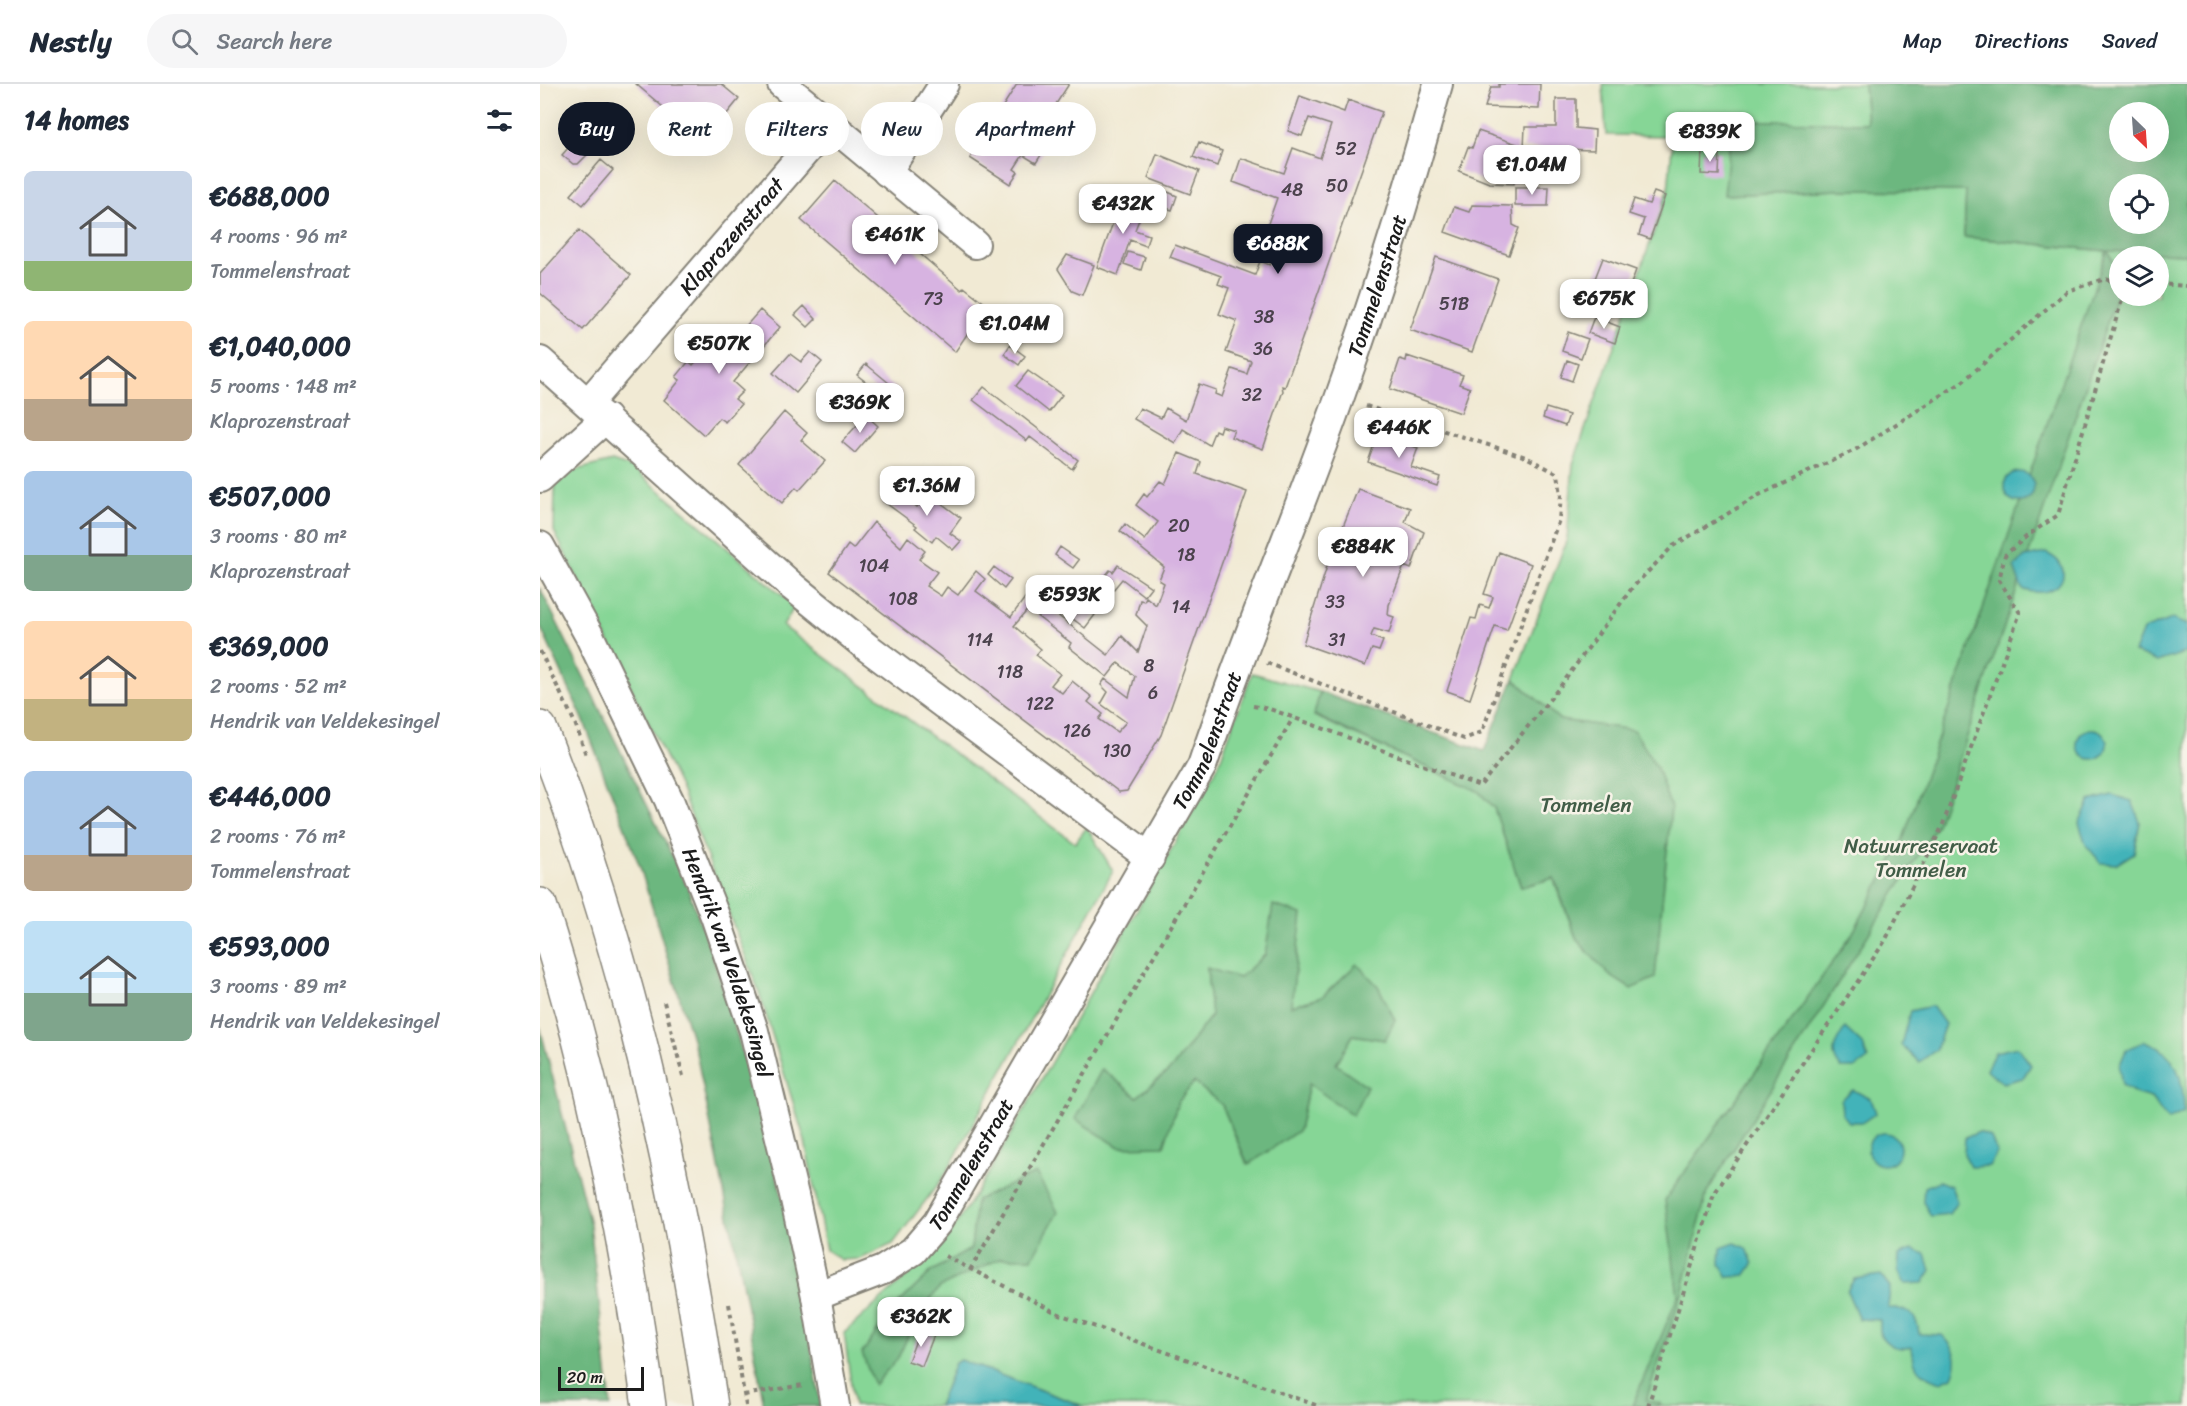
<!DOCTYPE html>
<meta charset="utf-8">
<style>
body{margin:0;font-family:Sriracha,sans-serif;background:#f6f6f7;color:#1f2937;height:100vh;display:flex;flex-direction:column;font-size:22px;white-space:nowrap}
*{box-sizing:border-box;margin:0}
p{font-size:20px;color:#747a83}
.icon{flex:none;width:33px;height:33px;fill:none;stroke:currentColor;stroke-width:2;stroke-linecap:round;stroke-linejoin:round}
.map{position:relative;flex:1;overflow:hidden}
.drawer{display:flex;flex-direction:column;background:#fff;width:540px}
.drawer>*{flex:none}
.hud{position:absolute;left:18px;top:18px;width:570px;height:54px;display:flex;gap:12px}
.needle{width:39px;rotate:155deg}
.tools{position:absolute;left:1569px;top:18px;display:grid;gap:12px}
.tools a{display:grid;place-items:center;width:60px;height:60px;border-radius:50%;background:#fff;box-shadow:0 6px 24px #0002;font-size:30px}
.scale{position:absolute;left:18px;bottom:15px;width:86px;box-sizing:border-box;padding-left:6px;border:3px solid #1c1c1c;border-top:0;font-size:16px;line-height:21px;white-space:nowrap;color:#1c1c1c;-webkit-text-stroke:4px #f7f3e8;paint-order:stroke}
.price{position:absolute;translate:-50% -51px;padding:0 14px;border-radius:12px;background:#fff;color:#222;font-size:20px;line-height:39px;filter:drop-shadow(0 2px 3px #0008)}
.price::after{content:'';position:absolute;left:50%;top:36px;width:18px;height:14px;margin-left:-9px;background:inherit;clip-path:polygon(0 0,100% 0,50% 100%)}
.price.on{background:#111827;color:#fff}
ul{padding:0;list-style:none}
li{display:flex;align-items:center;gap:18px;height:150px;padding:0 24px}
li span{display:grid;place-items:center;flex:none;width:168px;height:120px;border-radius:9px;color:#555}
li>.icon{margin-inline-start:auto}
span .icon{width:72px;height:72px;fill:#fffc;stroke-width:1}
li b{font-size:26px}
h2{display:flex;justify-content:space-between;align-items:center;height:72px;padding:0 24px;font-size:26px}
.tag{padding:0 21px;border-radius:27px;background:#fff;box-shadow:0 6px 24px #0002;font-size:21px;line-height:54px}
.tag.on{background:#111827;color:#fff}
header{display:flex;align-items:center;gap:36px;box-sizing:border-box;height:84px;padding:0 30px;background:#fff;border-bottom:2px solid #e0e1e3}
header strong{font-size:28px}
nav{display:flex;gap:33px;margin-inline-start:auto;font-size:21px}
.search{width:420px;height:54px;background:#f6f6f7;display:flex;align-items:center;gap:15px;box-sizing:border-box;padding:0 21px;border-radius:33px;color:#747a83;font-size:22px}
main{display:flex;flex:1;min-height:0}
.map>svg:first-child{display:block}
</style>
<header>
<strong>Nestly</strong>
<div class="search"><svg class="icon" aria-label="search" viewBox="0 0 24 24"><circle cx="10" cy="10" r="6"/><path d="M15 15l6 6"/></svg>Search here</div>
<nav><a>Map</a><a>Directions</a><a>Saved</a></nav>
</header>
<main>
<section class="drawer">
<h2>14 homes<svg class="icon" aria-label="filters" viewBox="0 0 24 24"><path d="M4 7h16M4 17h16"/><circle cx="9" cy="7" r="2"/><circle cx="15" cy="17" r="2"/></svg></h2>
<ul>
<li><span style="background:linear-gradient(#c9d6e8 75%,#8fb573 0)"><svg class="icon" aria-label="home" viewBox="0 0 24 24"><path d="M3 11l9-7 9 7M6 9v11h12V9"/></svg></span><div><b>€688,000</b><p>4 rooms · 96 m²</p><p>Tommelenstraat</p></div></li>
<li><span style="background:linear-gradient(#ffd9b3 65%,#b9a48a 0)"><svg class="icon" aria-label="home" viewBox="0 0 24 24"><path d="M3 11l9-7 9 7M6 9v11h12V9"/></svg></span><div><b>€1,040,000</b><p>5 rooms · 148 m²</p><p>Klaprozenstraat</p></div></li>
<li><span style="background:linear-gradient(#a9c7e8 70%,#7fa58c 0)"><svg class="icon" aria-label="home" viewBox="0 0 24 24"><path d="M3 11l9-7 9 7M6 9v11h12V9"/></svg></span><div><b>€507,000</b><p>3 rooms · 80 m²</p><p>Klaprozenstraat</p></div></li>
<li><span style="background:linear-gradient(#ffd9b3 65%,#c2b280 0)"><svg class="icon" aria-label="home" viewBox="0 0 24 24"><path d="M3 11l9-7 9 7M6 9v11h12V9"/></svg></span><div><b>€369,000</b><p>2 rooms · 52 m²</p><p>Hendrik van Veldekesingel</p></div></li>
<li><span style="background:linear-gradient(#a9c7e8 70%,#b9a48a 0)"><svg class="icon" aria-label="home" viewBox="0 0 24 24"><path d="M3 11l9-7 9 7M6 9v11h12V9"/></svg></span><div><b>€446,000</b><p>2 rooms · 76 m²</p><p>Tommelenstraat</p></div></li>
<li><span style="background:linear-gradient(#bfe0f5 60%,#7fa58c 0)"><svg class="icon" aria-label="home" viewBox="0 0 24 24"><path d="M3 11l9-7 9 7M6 9v11h12V9"/></svg></span><div><b>€593,000</b><p>3 rooms · 89 m²</p><p>Hendrik van Veldekesingel</p></div></li>
</ul>
</section>
<div class="map">
<svg width="1647" height="1322" viewBox="0 0 1647 1322">
<rect width="100%" height="100%" fill="#f7f3e8"/>
<filter id="ink" filterUnits="userSpaceOnUse"><feTurbulence type="fractalNoise" baseFrequency=".0167" numOctaves="2"/><feDisplacementMap in="SourceGraphic" scale="12" xChannelSelector="R" yChannelSelector="G"/><feConvolveMatrix kernelMatrix="1 2 1 2 8 2 1 2 1" color-interpolation-filters="sRGB"/></filter>
<filter id="wash" filterUnits="userSpaceOnUse"><feTurbulence type="fractalNoise" baseFrequency=".008" numOctaves="4" result="noise"/><feDisplacementMap in="SourceGraphic" scale="24" xChannelSelector="R" yChannelSelector="G"/><feGaussianBlur stdDeviation="1.35" result="paint"/><feColorMatrix in="noise" values="0 0 0 0 0 0 0 0 0 0 0 0 0 0 0 0 0 1.4 0 .05"/><feComposite in="paint" operator="in"/></filter>
<g filter="url(#wash)">
<rect width="100%" height="100%" fill="#f1ead4"/>
<path fill="#86d696" stroke="#517959" stroke-width="1.5" fill-rule="evenodd" d="M 1063,0 L 1324,0 L 1327,39 L 1192,37 L 1185,111 L 1299,106 L 1426,107 L 1424,153 L 1567,167 L 1647,170 L 1647,1322 L 543,1322 L 420,1276 L 415,1279 L 398,1322 L 314,1322 L 304,1249 L 404,1159 L 451,1085 L 678,682 L 712,589 L 780,608 L 774,632 L 938,707 L 954,724 L 981,803 L 1013,794 L 1037,856 L 1046,642 L 1020,636 L 974,595 L 1027,455 L 1033,380 L 1128,107 L 1133,52 L 1066,51 ZM 1580,172 L 1618,172 L 1618,212 L 1580,212 ZM 725,871 L 750,923 L 782,913 L 817,880 L 845,956 L 813,951 L 796,980 L 813,1031 L 769,999 L 759,1046 L 707,1080 L 682,1021 L 654,998 L 638,1018 L 623,1062 L 562,985 L 597,1013 L 632,984 L 671,932 L 667,885 L 699,894 ZM 437,1116 L 461,1174 L 400,1203 L 378,1230 L 352,1226 L 392,1187 L 431,1165 Z
M 72,377 L 93,384 L 255,522 L 243,542 L 535,759 L 547,743 L 573,787 L 405,1091 L 353,1160 L 320,1175 L 301,1176 L 286,1166 L 265,1057 L 218,905 L 140,703 L 14,447 L 15,402 L 32,387 Z"/>
<path fill="#6cb77f" stroke="#446a4e" stroke-width="1.5" fill-rule="evenodd" d="M 1324,0 L 1647,0 L 1647,170 L 1568,167 L 1579,190 L 1579,204 L 1397,741 L 1167,1108 L 1141,1213 L 1106,1316 L 1120,1319 L 1119,1322 L 1092,1322 L 1138,1212 L 1125,1116 L 1311,852 L 1362,758 L 1567,167 L 1424,153 L 1426,107 L 1299,106 L 1184,111 L 1192,36 L 1327,39 ZM 1580,28 L 1618,28 L 1618,68 L 1580,68 ZM 1580,100 L 1618,100 L 1618,140 L 1580,140 Z
M 0,504 L 147,802 L 175,879 L 221,1030 L 252,1150 L 281,1322 L 224,1322 L 205,1213 L 156,968 L 100,783 L 43,635 L 0,542 Z
M 974,595 L 1020,636 L 1094,646 L 1117,684 L 1131,724 L 1115,894 L 1091,905 L 1069,891 L 1037,856 L 1014,794 L 981,803 L 954,724 L 938,707 L 774,631 L 780,608 L 944,667 Z
M 733,821 L 762,830 L 751,922 L 782,913 L 817,880 L 838,902 L 855,936 L 845,956 L 813,951 L 796,980 L 827,1002 L 813,1031 L 769,1000 L 759,1046 L 708,1081 L 682,1021 L 654,998 L 638,1018 L 624,1062 L 579,1063 L 535,1035 L 562,985 L 597,1013 L 632,984 L 671,932 L 667,884 L 699,894 L 725,871 Z
M 0,943 L 50,1140 L 71,1322 L 0,1322 Z
M 496,1089 L 518,1128 L 492,1174 L 461,1174 L 400,1203 L 378,1230 L 358,1274 L 334,1301 L 322,1269 L 352,1226 L 392,1187 L 431,1165 L 436,1116 Z"/>
<path fill="#42b3b9" stroke="#2f686a" stroke-width="1.5" d="M1464 403a15 15 0 1 1 30 0a15 15 0 1 1-30 0Z
M 1506,469 C 1540,484 1519,519 1482,505 L 1474,483 L 1485,473 Z
M 1632,535 L 1647,541 L 1647,568 L 1617,578 L 1594,568 L 1603,546 Z
M1537 660a15 15 0 1 1 30 0a15 15 0 1 1-30 0Z
M 1572,711 L 1592,717 L 1600,738 L 1594,769 L 1577,780 L 1561,779 L 1546,761 L 1539,739 L 1550,717 Z
M 1392,922 L 1405,940 L 1396,966 L 1379,978 L 1361,961 L 1370,927 Z
M 1305,944 L 1323,961 L 1328,975 L 1315,984 L 1301,984 C 1288,969 1295,959 1305,944 Z
M 1605,957 C 1638,969 1644,996 1644,1028 L 1628,1036 L 1611,1014 L 1597,1010 L 1582,1001 L 1579,983 L 1586,966 Z
M 1478,963 L 1491,981 L 1483,994 L 1463,999 L 1446,986 L 1455,968 Z
M 1313,1006 L 1331,1015 L 1336,1029 L 1323,1038 L 1309,1038 L 1302,1030 L 1301,1016 Z
M 1439,1048 L 1451,1053 L 1457,1069 L 1449,1082 L 1431,1083 L 1424,1070 L 1425,1054 Z
M1328 1065a16 16 0 1 1 32 0a16 16 0 1 1-32 0Z
M 1399,1097 L 1411,1102 L 1417,1118 L 1409,1130 L 1391,1132 L 1383,1118 L 1384,1103 Z
M 1195,1159 L 1207,1164 L 1213,1180 L 1205,1192 L 1188,1193 L 1180,1180 L 1181,1164 Z
M 1373,1165 L 1385,1170 L 1391,1186 L 1383,1199 L 1365,1200 L 1358,1187 L 1359,1171 Z
M 1341,1191 L 1350,1203 L 1348,1224 C 1366,1224 1378,1230 1379,1250 L 1402,1251 C 1416,1265 1420,1275 1412,1293 L 1401,1298 C 1380,1290 1373,1286 1372,1263 C 1357,1266 1349,1263 1340,1251 L 1340,1236 L 1319,1235 L 1307,1207 L 1314,1195 Z
M 420,1276 L 543,1322 L 398,1322 L 415,1279 Z"/>
<g id="blocks">
<path fill="#d7b3e1" d="M 96,0 L 181,0 L 199,15 L 164,58 Z
M 477,0 L 529,0 L 501,43 L 513,52 L 496,79 L 483,71 L 474,85 L 478,88 L 470,100 L 430,74 Z
M 959,0 L 1000,0 L 999,25 L 945,23 L 951,3 L 959,3 Z
M 760,12 L 804,28 L 808,16 L 842,28 L 745,303 L 742,302 L 743,307 L 723,365 L 691,353 L 694,346 L 681,342 L 679,348 L 675,346 L 669,361 L 643,345 L 635,359 L 594,335 L 600,324 L 621,334 L 626,324 L 646,336 L 659,300 L 676,306 L 675,310 L 682,313 L 692,285 L 707,290 L 711,277 L 686,268 L 697,237 L 679,230 L 689,204 L 678,200 L 681,192 L 630,173 L 635,161 L 715,191 L 720,177 L 730,181 L 734,168 L 720,162 L 737,114 L 693,98 L 701,74 L 744,89 L 753,64 L 780,74 L 791,41 L 769,34 L 762,52 L 748,47 Z
M 1016,15 L 1036,15 L 1036,44 L 1055,46 L 1054,66 L 984,64 L 985,43 L 1016,43 Z
M 938,47 L 977,60 L 974,100 L 949,99 L 919,87 L 928,63 L 932,64 Z
M 36,55 L 51,67 L 38,80 L 33,80 L 22,71 Z
M 659,58 L 682,67 L 677,82 L 653,73 Z
M 1162,67 L 1180,68 L 1179,91 L 1161,90 Z
M 617,70 L 659,87 L 650,110 L 608,94 Z
M 61,76 L 73,86 L 43,121 L 31,111 Z
M 295,97 L 422,206 L 424,203 L 447,221 L 415,268 L 261,136 Z
M 975,103 L 1009,103 L 1008,122 L 975,122 Z
M 628,108 L 637,112 L 632,126 L 623,123 Z
M 1114,108 L 1125,112 L 1110,155 L 1099,151 L 1104,135 L 1089,130 L 1094,115 L 1109,120 Z
M 583,111 L 605,120 L 595,146 L 609,151 L 606,162 L 590,156 L 578,191 L 557,183 Z
M 932,121 L 972,122 L 973,141 L 979,144 L 969,171 L 905,148 L 914,123 L 929,128 Z
M 39,146 L 91,191 L 43,246 L 0,209 L 0,190 Z
M 588,168 L 605,173 L 601,186 L 584,180 Z
M 527,171 L 554,181 L 542,211 L 532,207 L 518,185 Z
M 896,173 L 958,195 L 932,268 L 870,246 Z
M 1063,174 L 1096,186 L 1086,214 L 1052,202 Z
M 264,222 L 276,235 L 268,243 L 255,231 Z
M 220,226 L 240,243 L 193,298 L 203,307 L 195,315 L 201,320 L 185,338 L 179,334 L 164,351 L 124,316 L 140,296 L 136,293 L 149,277 L 153,281 L 186,245 L 196,253 Z
M 1054,233 L 1080,243 L 1075,259 L 1048,249 Z
M 1028,248 L 1048,255 L 1041,274 L 1022,267 Z
M 470,261 L 485,272 L 479,281 L 464,270 Z
M 270,268 L 282,278 L 256,309 L 233,289 L 250,270 L 261,278 Z
M 867,272 L 923,291 L 919,300 L 930,304 L 921,329 L 850,305 L 860,275 L 866,277 Z
M 1027,276 L 1038,280 L 1032,297 L 1021,293 Z
M 326,280 L 361,309 L 353,319 L 317,291 Z
M 488,287 L 522,311 L 509,328 L 476,302 Z
M 444,303 L 538,376 L 532,385 L 490,353 L 487,357 L 433,316 Z
M 1006,324 L 1029,331 L 1025,342 L 1003,334 Z
M 244,328 L 267,349 L 261,356 L 285,377 L 259,406 L 256,403 L 242,419 L 199,381 Z
M 326,331 L 338,342 L 315,369 L 302,358 Z
M 845,352 L 878,364 L 871,383 L 900,393 L 897,402 L 828,378 L 836,355 L 843,357 Z
M 639,369 L 661,378 L 657,390 L 707,408 L 621,651 L 587,707 L 579,708 L 289,488 L 308,461 L 313,465 L 334,438 L 361,463 L 368,453 L 385,467 L 379,475 L 397,488 L 386,502 L 401,512 L 407,503 L 418,511 L 436,487 L 445,495 L 436,507 L 471,533 L 487,511 L 495,517 L 474,542 L 501,565 L 496,571 L 520,590 L 511,601 L 522,609 L 532,597 L 552,613 L 548,618 L 563,630 L 559,635 L 577,648 L 586,638 L 561,620 L 568,608 L 561,601 L 565,595 L 589,613 L 595,592 L 578,579 L 567,593 L 529,563 L 531,559 L 498,533 L 506,522 L 568,571 L 582,552 L 598,568 L 607,542 L 596,531 L 600,516 L 604,517 L 606,513 L 616,521 L 624,499 L 619,496 L 624,483 L 580,447 L 585,440 L 605,456 L 618,438 L 596,421 L 604,410 L 607,413 L 620,397 L 625,400 Z
M 353,404 L 377,423 L 388,409 L 421,434 L 410,449 L 421,457 L 413,466 L 396,452 L 392,458 L 375,444 L 377,442 L 343,417 Z
M 818,405 L 870,424 L 865,438 L 884,448 L 871,485 L 864,482 L 849,521 L 848,531 L 854,533 L 849,549 L 834,545 L 831,552 L 843,557 L 839,567 L 832,565 L 825,582 L 763,560 L 787,482 Z
M 520,463 L 539,476 L 533,484 L 515,471 Z
M 959,468 L 991,480 L 967,546 L 955,542 L 930,615 L 907,607 L 931,534 L 936,535 L 940,521 L 949,524 L 953,513 L 944,510 Z
M 578,481 L 611,503 L 604,512 L 582,495 L 573,506 L 561,497 L 570,486 L 573,488 Z
M 454,483 L 471,496 L 464,505 L 448,491 Z
M 527,510 L 555,531 L 545,544 L 517,523 Z
M 380,1246 L 394,1251 L 382,1282 L 368,1277 Z"/>
</g>
</g>
<g filter="url(#ink)">
<use href="#blocks" fill-opacity="0" stroke="#868378" stroke-width="1.5"/>
<g fill="none" stroke-linecap="round" stroke-linejoin="round">
<g stroke="#868378" stroke-width="32">
<g id="street">
<path d="M 242,0 L 435,160"/>
<path d="M 347,88 L 404,0"/>
<path d="M 0,277 L 253,503 L 328,564 L 610,774"/>
<path id="s1" d="M 48,319 L 289,40"/>
<path d="M 0,394 L 66,334"/>
<path id="s2" d="M 0,462 L 49,551 L 129,716 L 175,832 L 214,947 L 254,1111 L 276,1212 L 295,1322"/>
<path id="s3" d="M 276,1212 L 343,1186 L 373,1167 L 397,1139 L 662,682 C 704,557 756,436 800,312 C 837,209 869,105 898,0"/>
</g>
</g>
<g stroke="#868378" stroke-width="36">
<path id="highway" d="M 0,644 C 86,863 137,1090 171,1322
M 0,821 C 53,984 86,1152 109,1322"/>
</g>
<path stroke="#868378" stroke-width="4" stroke-dasharray="4.5 4.5" stroke-linecap="butt" d="M 1618,200 L 1647,202
M 0,567 L 35,639 L 46,671
M 727,579 L 924,655 L 942,648 L 1019,436 L 1021,411 L 1018,390 L 986,373 L 826,322
M 713,622 L 730,625 L 940,702 L 1022,600 L 1092,504 L 1133,462 L 1221,410 L 1315,366 L 1421,299 L 1527,207 L 1565,195 L 1580,199
M 124,918 L 143,992
M 405,1172 L 519,1230 L 778,1322
M 430,1186 L 753,634
M 189,1220 L 206,1322
M 204,1311 L 263,1301
M 1108,1322 L 1174,1110 L 1345,857 L 1402,743 L 1480,529 L 1459,496 L 1465,471 L 1487,452 L 1518,431 L 1583,212"/>
<use href="#street" stroke="#fff" stroke-width="28"/>
<use href="#highway" stroke="#fff" stroke-width="33"/>
</g>
</g>
<g text-anchor="middle" stroke-width="5" stroke-linejoin="round" paint-order="stroke">
<g font-size="18" fill="#4b424d">
<text x="806" y="71">52</text>
<text x="797" y="108">50</text>
<text x="752" y="112">48</text>
<text x="393" y="221">73</text>
<text x="914" y="226">51B</text>
<text x="724" y="239">38</text>
<text x="723" y="271">36</text>
<text x="712" y="317">32</text>
<text x="639" y="448">20</text>
<text x="646" y="477">18</text>
<text x="334" y="488">104</text>
<text x="363" y="521">108</text>
<text x="795" y="524">33</text>
<text x="641" y="529">14</text>
<text x="440" y="562">114</text>
<text x="797" y="562">31</text>
<text x="609" y="588">8</text>
<text x="470" y="594">118</text>
<text x="613" y="615">6</text>
<text x="500" y="626">122</text>
<text x="537" y="653">126</text>
<text x="577" y="673">130</text>
</g>
<g font-size="21" fill="#1c1c1c" stroke="#f7f3e8">
<text dy="7" stroke="none"><textPath href="#s1" startOffset="220">Klaprozenstraat</textPath></text>
<text dy="7" stroke="none"><textPath href="#s3" startOffset="1184">Tommelenstraat</textPath></text>
<text dy="7" stroke="none"><textPath href="#s3" startOffset="698">Tommelenstraat</textPath></text>
<text dy="7" stroke="none"><textPath href="#s2" startOffset="458">Hendrik van Veldekesingel</textPath></text>
<text dy="7" stroke="none"><textPath href="#s3" startOffset="212">Tommelenstraat</textPath></text>
</g>
<g font-size="21" fill="#415d47" stroke="#f7f3e8">
<text x="1046" y="728">Tommelen</text>
<text x="1381" y="769">Natuurreservaat<tspan x="1381" dy="24">Tommelen</tspan></text>
</g>
</g>
</svg>
<div class="tools">
<a><svg class="needle" viewBox="-14 -14 28 28"><path d="M0-13l5 13h-10z" fill="#e53935"/><path d="M0 13l5-13h-10z" fill="#747a83"/></svg></a>
<a><svg class="icon" aria-label="locate" viewBox="0 0 24 24"><circle cx="12" cy="12" r="6"/><path d="M12 2v4M12 18v4M2 12h4M18 12h4"/></svg></a>
<a><svg class="icon" aria-label="layers" viewBox="0 0 24 24"><path d="M12 4l9 5-9 5-9-5zM3 14l9 5 9-5"/></svg></a>
</div>
<div class="scale">20 m</div>
<b class="price" style="left:1170px;top:79px">€839K</b>
<b class="price" style="left:992px;top:112px">€1.04M</b>
<b class="price" style="left:583px;top:151px">€432K</b>
<b class="price" style="left:355px;top:182px">€461K</b>
<b class="price on" style="left:738px;top:191px">€688K</b>
<b class="price" style="left:1064px;top:246px">€675K</b>
<b class="price" style="left:475px;top:271px">€1.04M</b>
<b class="price" style="left:179px;top:291px">€507K</b>
<b class="price" style="left:320px;top:350px">€369K</b>
<b class="price" style="left:859px;top:375px">€446K</b>
<b class="price" style="left:387px;top:433px">€1.36M</b>
<b class="price" style="left:823px;top:494px">€884K</b>
<b class="price" style="left:530px;top:542px">€593K</b>
<b class="price" style="left:381px;top:1264px">€362K</b>
<div class="hud">
<a class="tag on">Buy</a>
<a class="tag">Rent</a>
<a class="tag">Filters</a>
<a class="tag">New</a>
<a class="tag">Apartment</a>
</div>
</div>
</main>
